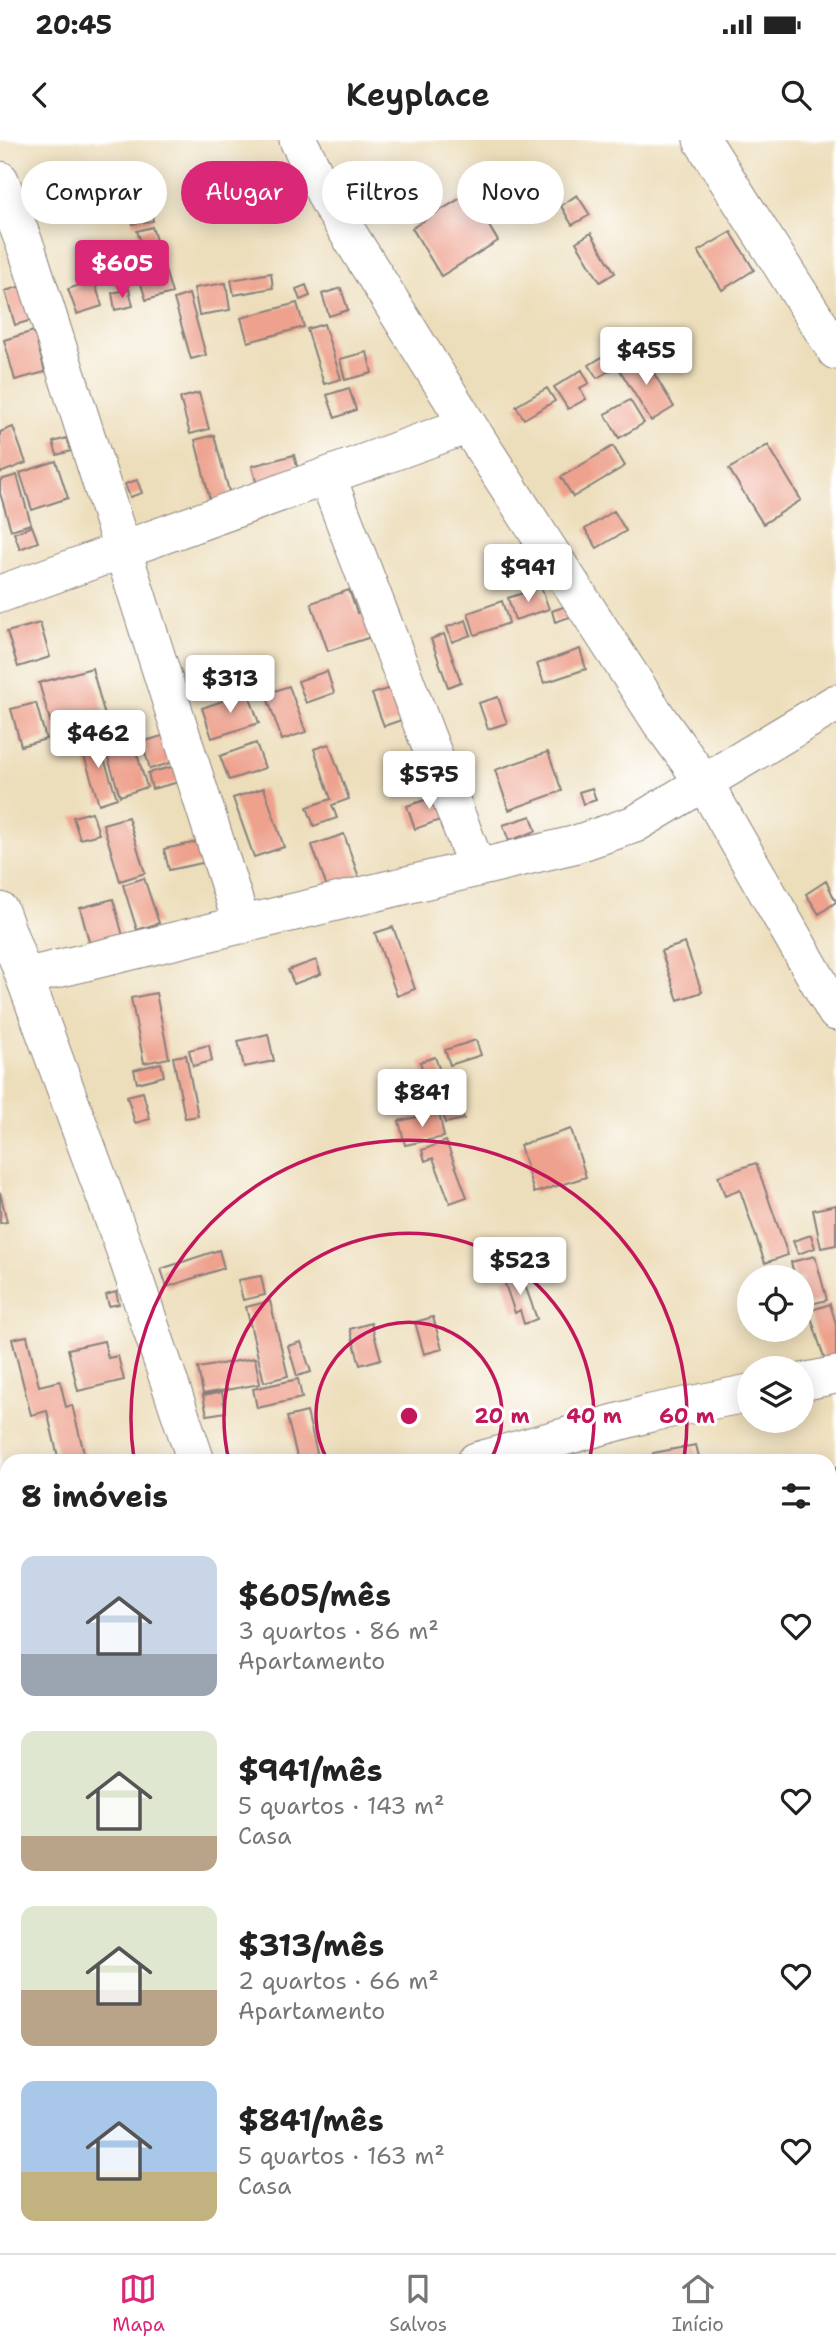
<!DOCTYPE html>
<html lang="pt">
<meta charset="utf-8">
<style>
body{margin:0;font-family:"Shantell Sans",sans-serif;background:#f6f6f6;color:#222;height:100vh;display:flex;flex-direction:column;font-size:26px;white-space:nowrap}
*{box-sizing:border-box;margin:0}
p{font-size:23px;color:#767676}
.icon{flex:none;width:38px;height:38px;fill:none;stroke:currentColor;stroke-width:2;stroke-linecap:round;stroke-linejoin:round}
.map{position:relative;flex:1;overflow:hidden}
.drawer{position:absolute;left:0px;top:1314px;width:836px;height:800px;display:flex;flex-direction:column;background:#fff;border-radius:21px 21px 0 0;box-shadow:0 4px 18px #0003}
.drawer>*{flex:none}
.banner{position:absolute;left:21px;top:21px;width:794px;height:63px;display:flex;gap:14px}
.buttons{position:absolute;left:737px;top:1125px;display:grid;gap:14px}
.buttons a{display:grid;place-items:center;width:77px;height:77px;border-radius:50%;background:#fff;box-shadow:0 4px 18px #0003;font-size:35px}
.price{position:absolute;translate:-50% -60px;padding:0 16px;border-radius:7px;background:#fff;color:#222;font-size:23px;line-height:46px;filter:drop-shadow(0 2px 4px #0008)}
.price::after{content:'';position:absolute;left:50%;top:42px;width:21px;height:16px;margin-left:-10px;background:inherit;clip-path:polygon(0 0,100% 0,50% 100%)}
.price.active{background:#db2777;color:#fff}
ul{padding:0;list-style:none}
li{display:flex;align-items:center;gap:21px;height:175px;padding:0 21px}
li span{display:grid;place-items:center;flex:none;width:196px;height:140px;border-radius:14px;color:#555}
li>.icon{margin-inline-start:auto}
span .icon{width:84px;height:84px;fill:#fffc;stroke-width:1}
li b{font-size:30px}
h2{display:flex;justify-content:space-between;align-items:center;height:84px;padding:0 21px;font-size:30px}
.pill{padding:0 24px;border-radius:32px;background:#fff;box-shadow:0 4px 18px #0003;font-size:24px;line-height:63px}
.pill.active{background:#db2777;color:#fff}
.status{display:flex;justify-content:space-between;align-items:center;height:49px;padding:0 35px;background:#fff;direction:ltr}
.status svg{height:19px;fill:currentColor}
header{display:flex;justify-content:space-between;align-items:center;height:91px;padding:0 21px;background:#fff;font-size:32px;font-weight:600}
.tabs{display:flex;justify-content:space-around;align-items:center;height:98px;border-top:2px solid #e0e0e0;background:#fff;font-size:19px;color:#767676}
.tabs a{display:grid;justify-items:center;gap:4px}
.tabs .active{color:#db2777}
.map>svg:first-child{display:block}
</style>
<div class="status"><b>20:45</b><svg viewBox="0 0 49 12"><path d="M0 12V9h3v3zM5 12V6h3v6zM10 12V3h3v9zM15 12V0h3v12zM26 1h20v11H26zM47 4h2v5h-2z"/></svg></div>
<header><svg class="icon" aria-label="back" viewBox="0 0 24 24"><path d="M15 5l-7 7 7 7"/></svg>Keyplace<svg class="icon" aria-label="search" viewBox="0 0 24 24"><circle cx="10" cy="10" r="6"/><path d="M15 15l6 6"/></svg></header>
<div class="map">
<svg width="836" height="2113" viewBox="0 0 836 2113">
<defs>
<pattern id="forest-firs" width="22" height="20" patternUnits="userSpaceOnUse" patternTransform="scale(1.75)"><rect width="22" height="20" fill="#74be85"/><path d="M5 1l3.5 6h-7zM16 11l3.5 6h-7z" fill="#5f9a6e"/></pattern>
</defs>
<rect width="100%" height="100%" fill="#fff"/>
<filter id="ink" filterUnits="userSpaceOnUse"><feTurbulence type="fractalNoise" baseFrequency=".0143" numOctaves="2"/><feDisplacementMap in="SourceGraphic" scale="14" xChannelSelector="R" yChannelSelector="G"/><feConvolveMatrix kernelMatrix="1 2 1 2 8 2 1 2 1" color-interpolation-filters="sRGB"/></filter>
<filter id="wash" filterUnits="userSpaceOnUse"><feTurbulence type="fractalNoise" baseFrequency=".00686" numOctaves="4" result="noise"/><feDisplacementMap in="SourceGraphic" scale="28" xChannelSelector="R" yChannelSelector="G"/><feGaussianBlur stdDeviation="1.57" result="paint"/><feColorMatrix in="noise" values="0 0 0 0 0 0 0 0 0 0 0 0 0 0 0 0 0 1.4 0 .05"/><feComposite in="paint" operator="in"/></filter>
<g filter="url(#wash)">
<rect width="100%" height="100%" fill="#eddebb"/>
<path fill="url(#forest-firs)" stroke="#4b7060" stroke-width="2" d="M 830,1481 L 836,1497 L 836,1868 L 830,1878 Z
M 0,1542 L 7,1543 L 7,2107 L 685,2107 L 681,2113 L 0,2113 Z"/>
<g id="blocks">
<path fill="#eea18d" d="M 146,32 L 153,81 L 133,84 L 125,35 Z
M 546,52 L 553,64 L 539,73 L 531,60 Z
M 469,53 L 498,101 L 441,136 L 412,88 Z
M 577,55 L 590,75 L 572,85 L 561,66 Z
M 152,87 L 172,153 L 146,160 L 130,108 L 142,105 L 137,91 Z
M 731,92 L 754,130 L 722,150 L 698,111 Z
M 591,93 L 615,133 L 600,142 L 576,102 Z
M 271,133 L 273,148 L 234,155 L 231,140 Z
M 94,140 L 102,166 L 77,174 L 68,149 Z
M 226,143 L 230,170 L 199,175 L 194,148 Z
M 306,145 L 310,156 L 300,160 L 296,149 Z
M 22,146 L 32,180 L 15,185 L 5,151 Z
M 341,148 L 348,170 L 329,176 L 322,154 Z
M 129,149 L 133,166 L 115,170 L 112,153 Z
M 189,154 L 206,215 L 191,219 L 174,159 Z
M 297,163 L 304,187 L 248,202 L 241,178 Z
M 324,184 L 341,239 L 324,244 L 307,189 Z
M 34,191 L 45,232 L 15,240 L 4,200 Z
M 625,203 L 633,217 L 597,238 L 589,225 Z
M 367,212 L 372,233 L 345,240 L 340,219 Z
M 642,213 L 674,267 L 651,281 L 618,227 Z
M 582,230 L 589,243 L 580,248 L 586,259 L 568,269 L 554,247 Z
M 349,248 L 356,270 L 335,278 L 327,255 Z
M 547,248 L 555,261 L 524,279 L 516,266 Z
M 199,253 L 209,289 L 190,294 L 180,258 Z
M 630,260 L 644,283 L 619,298 L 605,274 Z
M 13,287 L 26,323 L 0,333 L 0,292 Z
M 214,295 L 230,355 L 210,360 L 195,300 Z
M 67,298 L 71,311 L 57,315 L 53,302 Z
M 768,305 L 801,360 L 763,384 L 729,329 Z
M 613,306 L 625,326 L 573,357 L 561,337 Z
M 294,315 L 299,334 L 257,345 L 252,326 Z
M 56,321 L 68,358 L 32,370 L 20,333 Z
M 17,335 L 31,384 L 11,390 L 0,353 L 0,340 Z
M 137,340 L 142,353 L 130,357 L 125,344 Z
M 614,371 L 626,391 L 597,408 L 585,389 Z
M 32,386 L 38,402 L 20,409 L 14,393 Z
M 541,447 L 549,469 L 515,480 L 508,458 Z
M 349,450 L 357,473 L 365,470 L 374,496 L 328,511 L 311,463 Z
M 502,461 L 509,483 L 475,495 L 468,473 Z
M 566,466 L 570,477 L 555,482 L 552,471 Z
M 466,480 L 471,495 L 452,502 L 447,487 Z
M 40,483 L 50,517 L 18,527 L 7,492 Z
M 444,494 L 461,542 L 448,547 L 431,499 Z
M 580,509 L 586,529 L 544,543 L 537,524 Z
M 92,528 L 108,587 L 56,601 L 39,543 Z
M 327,531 L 334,553 L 306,563 L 298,541 Z
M 402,544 L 413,576 L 384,586 L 372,554 Z
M 289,546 L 306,592 L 282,600 L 266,554 Z
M 248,552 L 259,583 L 212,598 L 202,568 Z
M 498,557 L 507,583 L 488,589 L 479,563 Z
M 36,563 L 46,599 L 21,606 L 11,569 Z
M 129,588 L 147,647 L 120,656 L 101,596 Z
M 172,593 L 180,620 L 150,629 L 142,602 Z
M 96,595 L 117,658 L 99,664 L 79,600 Z
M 256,603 L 265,628 L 229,640 L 220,616 Z
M 329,604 L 349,659 L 332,665 L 337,678 L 314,686 L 307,667 L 331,659 L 314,609 Z
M 548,612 L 562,651 L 509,670 L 495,630 Z
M 183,624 L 187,640 L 152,649 L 148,633 Z
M 264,648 L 284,707 L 254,717 L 233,658 Z
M 592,648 L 596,660 L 583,664 L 579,652 Z
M 443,654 L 451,676 L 415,689 L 407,666 Z
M 92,672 L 99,694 L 80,699 L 73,677 Z
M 531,676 L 536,691 L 509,701 L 503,685 Z
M 128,677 L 145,733 L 120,741 L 103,684 Z
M 344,694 L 362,747 L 331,758 L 312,705 Z
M 202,701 L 207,722 L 169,730 L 164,709 Z
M 144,738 L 159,783 L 137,790 L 123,745 Z
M 826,741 L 836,762 L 819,774 L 806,754 Z
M 113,759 L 126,807 L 93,816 L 80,768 Z
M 393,787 L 415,849 L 397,856 L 375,793 Z
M 685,803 L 702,852 L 678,860 L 661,811 Z
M 316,820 L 321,834 L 294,844 L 288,830 Z
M 156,853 L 169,918 L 144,923 L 131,858 Z
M 268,894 L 274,921 L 244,927 L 238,901 Z
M 476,900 L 481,915 L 450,925 L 445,910 Z
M 209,905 L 212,921 L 193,926 L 189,910 Z
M 186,915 L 198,976 L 185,978 L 173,917 Z
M 435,917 L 450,960 L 434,965 L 420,922 Z
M 161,923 L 164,936 L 137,943 L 134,930 Z
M 143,952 L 150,979 L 135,983 L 127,956 Z
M 460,963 L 464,979 L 445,983 L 442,967 Z
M 439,972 L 444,997 L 405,1005 L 399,981 Z
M 571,989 L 586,1037 L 534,1053 L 520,1005 Z
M 446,1001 L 467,1057 L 450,1063 L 433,1018 L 425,1021 L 422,1010 Z
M 756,1023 L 788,1115 L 765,1123 L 740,1050 L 725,1056 L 718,1036 Z
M 0,1052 L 7,1082 L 0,1083 Z
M 836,1065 L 836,1105 L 821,1108 L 813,1070 Z
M 811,1095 L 815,1108 L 798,1114 L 793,1101 Z
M 219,1110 L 224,1128 L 167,1147 L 161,1129 Z
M 815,1116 L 827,1160 L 803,1166 L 802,1138 L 795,1138 L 791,1122 Z
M 520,1131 L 537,1179 L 524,1184 L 520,1170 L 515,1173 L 503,1138 Z
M 261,1136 L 265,1155 L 243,1160 L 238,1140 Z
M 116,1152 L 119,1164 L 109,1166 L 106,1155 Z
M 270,1161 L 288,1236 L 264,1242 L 246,1167 Z
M 830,1164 L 836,1184 L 836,1218 L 825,1221 L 809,1171 Z
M 433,1177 L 442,1209 L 424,1214 L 415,1182 Z
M 371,1183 L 381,1219 L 360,1225 L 350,1189 Z
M 27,1196 L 39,1246 L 60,1241 L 66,1267 L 72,1265 L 86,1321 L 59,1321 L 47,1271 L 31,1275 L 12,1199 Z
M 104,1201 L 108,1218 L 118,1216 L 124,1240 L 78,1251 L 68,1209 Z
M 301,1202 L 311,1232 L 297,1236 L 288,1206 Z
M 255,1218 L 260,1244 L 203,1254 L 198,1228 Z
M 298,1239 L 302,1258 L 257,1268 L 253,1249 Z
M 222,1252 L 226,1272 L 207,1275 L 203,1256 Z
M 307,1272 L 319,1321 L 298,1321 L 287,1277 Z
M 696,1305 L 700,1321 L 654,1321 L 653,1313 Z
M 836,1327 L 836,1358 L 830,1360 L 830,1330 Z"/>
</g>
</g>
<g filter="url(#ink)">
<use href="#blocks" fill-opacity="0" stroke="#88807b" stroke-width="2"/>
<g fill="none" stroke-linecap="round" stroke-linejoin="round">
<g stroke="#88807b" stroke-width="39">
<path id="street" d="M 298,0 L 330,64 L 468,285 L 661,583 L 705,644 L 836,872
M 702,0 L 836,211
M 0,40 L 28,113 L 242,785
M 327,336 L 477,728
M 0,454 L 468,285
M 0,771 L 124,1108 L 196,1321
M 24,837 L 573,705 L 635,684 L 836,563
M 802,1242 L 836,1235
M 476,1321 L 651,1273 L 749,1253"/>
</g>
<use href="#street" stroke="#fff" stroke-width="37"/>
</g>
</g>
<g fill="none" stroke="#c2185b" stroke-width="3.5">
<path d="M328 1321A93 93 0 1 1 490 1321"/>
<path d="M229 1321A185 185 0 1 1 589 1321"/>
<path d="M134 1319A278 278 0 1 1 684 1319"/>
</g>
<circle cx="409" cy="1276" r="10" fill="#c2185b" stroke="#fff" stroke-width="3.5"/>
<g font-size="21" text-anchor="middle" font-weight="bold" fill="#c2185b" stroke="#fff" stroke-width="6" stroke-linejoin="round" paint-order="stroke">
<text x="502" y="1283">20 m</text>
<text x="594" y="1283">40 m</text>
<text x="687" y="1283">60 m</text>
</g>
</svg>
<div class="buttons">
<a><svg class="icon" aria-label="locate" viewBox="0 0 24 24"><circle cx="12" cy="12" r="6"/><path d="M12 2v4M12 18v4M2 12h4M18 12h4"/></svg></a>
<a><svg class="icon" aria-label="layers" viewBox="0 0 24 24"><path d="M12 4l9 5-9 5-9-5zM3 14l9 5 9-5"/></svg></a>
</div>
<b class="price active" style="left:122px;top:160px">$605</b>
<b class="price" style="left:646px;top:247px">$455</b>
<b class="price" style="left:528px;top:464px">$941</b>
<b class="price" style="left:230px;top:575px">$313</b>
<b class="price" style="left:98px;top:630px">$462</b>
<b class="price" style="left:429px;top:671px">$575</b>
<b class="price" style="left:422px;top:989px">$841</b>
<b class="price" style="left:520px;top:1157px">$523</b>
<div class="banner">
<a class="pill">Comprar</a>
<a class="pill active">Alugar</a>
<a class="pill">Filtros</a>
<a class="pill">Novo</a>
</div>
<section class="drawer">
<h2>8 imóveis<svg class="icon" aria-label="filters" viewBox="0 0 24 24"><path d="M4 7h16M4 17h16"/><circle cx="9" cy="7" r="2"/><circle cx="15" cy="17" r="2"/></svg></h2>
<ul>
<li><span style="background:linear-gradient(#c9d6e8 70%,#9aa5b1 0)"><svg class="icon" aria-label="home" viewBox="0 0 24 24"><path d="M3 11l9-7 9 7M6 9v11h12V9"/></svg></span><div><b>$605/mês</b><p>3 quartos · 86 m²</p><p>Apartamento</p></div><svg class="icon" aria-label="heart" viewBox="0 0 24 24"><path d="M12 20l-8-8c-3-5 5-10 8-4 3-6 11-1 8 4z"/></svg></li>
<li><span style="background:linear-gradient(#dfe7d0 75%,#b9a48a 0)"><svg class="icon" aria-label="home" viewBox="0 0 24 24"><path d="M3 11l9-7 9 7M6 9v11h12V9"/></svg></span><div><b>$941/mês</b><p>5 quartos · 143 m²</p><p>Casa</p></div><svg class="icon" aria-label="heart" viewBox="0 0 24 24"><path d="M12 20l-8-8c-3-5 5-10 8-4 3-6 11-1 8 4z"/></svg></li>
<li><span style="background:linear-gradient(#dfe7d0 60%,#b9a48a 0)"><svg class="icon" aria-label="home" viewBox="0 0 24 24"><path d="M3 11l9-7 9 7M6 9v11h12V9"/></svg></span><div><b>$313/mês</b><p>2 quartos · 66 m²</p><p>Apartamento</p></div><svg class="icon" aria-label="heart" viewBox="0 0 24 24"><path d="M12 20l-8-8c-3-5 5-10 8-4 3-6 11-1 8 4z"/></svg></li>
<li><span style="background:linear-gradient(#a9c7e8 65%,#c2b280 0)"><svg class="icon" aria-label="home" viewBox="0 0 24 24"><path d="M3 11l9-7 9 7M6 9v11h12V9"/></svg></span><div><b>$841/mês</b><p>5 quartos · 163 m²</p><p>Casa</p></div><svg class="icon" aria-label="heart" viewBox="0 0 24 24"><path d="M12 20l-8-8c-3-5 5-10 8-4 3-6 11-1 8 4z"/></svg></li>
</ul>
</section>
</div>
<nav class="tabs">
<a class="active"><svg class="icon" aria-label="map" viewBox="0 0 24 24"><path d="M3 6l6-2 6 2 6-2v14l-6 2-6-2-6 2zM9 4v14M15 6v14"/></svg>Mapa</a>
<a><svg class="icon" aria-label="saved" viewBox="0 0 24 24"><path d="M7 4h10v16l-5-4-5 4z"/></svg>Salvos</a>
<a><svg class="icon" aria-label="home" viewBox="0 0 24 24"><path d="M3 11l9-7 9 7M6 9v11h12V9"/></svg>Início</a>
</nav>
